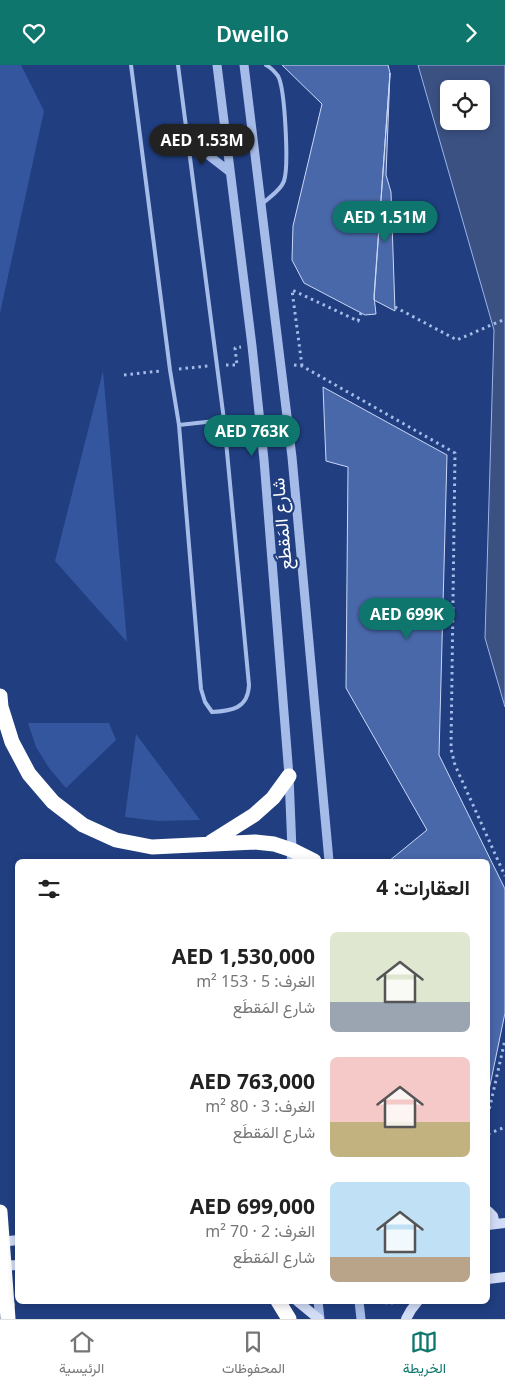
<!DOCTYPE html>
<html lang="ar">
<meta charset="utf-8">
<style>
body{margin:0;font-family:"Noto Sans",Vazirmatn,sans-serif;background:#f6f6f6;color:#222;direction:rtl;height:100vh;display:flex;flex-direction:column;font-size:19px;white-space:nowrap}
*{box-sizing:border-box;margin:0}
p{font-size:16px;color:#767676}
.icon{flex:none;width:28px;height:28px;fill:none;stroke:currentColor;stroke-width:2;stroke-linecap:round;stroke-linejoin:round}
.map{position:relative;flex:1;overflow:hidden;direction:ltr}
.side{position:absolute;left:15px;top:794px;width:475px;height:445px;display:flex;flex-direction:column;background:#fff;border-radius:8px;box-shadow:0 2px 8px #0003;direction:rtl}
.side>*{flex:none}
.fabs{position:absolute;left:440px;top:15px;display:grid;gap:10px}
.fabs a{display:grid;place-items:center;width:50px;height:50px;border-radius:8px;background:#fff;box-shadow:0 2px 8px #0003;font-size:25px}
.price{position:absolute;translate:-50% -42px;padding:0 11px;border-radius:18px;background:#0f766e;color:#fff;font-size:16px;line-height:32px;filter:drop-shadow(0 1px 2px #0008)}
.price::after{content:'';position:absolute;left:50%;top:30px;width:15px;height:11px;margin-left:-8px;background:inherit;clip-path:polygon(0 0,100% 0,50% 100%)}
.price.selected{background:#222;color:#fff}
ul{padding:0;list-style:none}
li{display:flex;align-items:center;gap:15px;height:125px;padding:0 20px}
li span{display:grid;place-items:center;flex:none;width:140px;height:100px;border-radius:8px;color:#555}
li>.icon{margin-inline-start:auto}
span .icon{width:60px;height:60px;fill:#fffc;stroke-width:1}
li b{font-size:21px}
h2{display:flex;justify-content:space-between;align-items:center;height:60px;padding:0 20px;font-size:21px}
header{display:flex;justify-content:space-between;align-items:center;height:65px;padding:0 20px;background:#0f766e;color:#fff;font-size:22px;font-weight:600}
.menu{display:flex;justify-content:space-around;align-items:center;height:70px;border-top:1px solid #e0e0e0;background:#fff;font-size:14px;color:#767676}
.menu a{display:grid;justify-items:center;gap:2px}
.menu .selected{color:#0f766e}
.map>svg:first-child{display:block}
</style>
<header><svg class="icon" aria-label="forward" viewBox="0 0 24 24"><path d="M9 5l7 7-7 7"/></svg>Dwello<svg class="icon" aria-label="heart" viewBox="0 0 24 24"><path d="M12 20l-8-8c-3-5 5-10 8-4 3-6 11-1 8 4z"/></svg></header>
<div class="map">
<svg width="505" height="1254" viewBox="0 0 505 1254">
<rect width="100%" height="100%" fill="#203e80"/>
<path fill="#34569f" d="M 0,0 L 21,0 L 44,46 L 0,248 Z
M 103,306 L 127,577 L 55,496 Z
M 28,658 L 109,658 L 116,675 L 66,723 L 49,703 L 36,682 Z
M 136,669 L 200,755 L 158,756 L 125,752 Z"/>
<path fill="#3b5182" stroke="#9ab5e9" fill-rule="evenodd" d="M 418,0 L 505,0 L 505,642 L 485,573 L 494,265 ZM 449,24 L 481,24 L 481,56 L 449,56 Z"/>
<path fill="#4968aa" stroke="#cad8f6" d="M 282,0 L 388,0 L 390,8 L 374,231 L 376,249 L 365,250 L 304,218 L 292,195 L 293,161 L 322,39 Z
M 390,8 L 386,110 L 391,127 L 395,246 L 374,235 Z
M 323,322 L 447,390 L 439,690 L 505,824 L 505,948 L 488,1030 L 488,796 L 389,796 L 427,765 L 346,623 L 348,402 L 326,396 Z"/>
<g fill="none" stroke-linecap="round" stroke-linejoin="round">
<path stroke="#a6bce8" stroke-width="3" stroke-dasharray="2.5 4" stroke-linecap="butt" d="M 395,242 L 457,275 L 505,254
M 226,300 L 237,300 L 235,283 L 241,282
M 294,300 L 302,301 L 455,388 L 451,684 L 455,700 L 505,811
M 302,301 L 292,225 L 358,256 L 361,248
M 179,304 L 208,301
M 124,310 L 160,306
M 488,1050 L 505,975
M 488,1069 L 505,1062
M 372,1237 L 392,1238 L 392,1236"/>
<path stroke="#a6bce8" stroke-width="4" d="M 131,0 L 170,305 L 179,360 L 201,624 L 205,637 L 212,647 C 231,646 248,644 249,620 L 224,355 L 178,0
M 263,138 C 270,132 281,125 284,116 C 289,101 285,23 278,11 C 275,7 270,2 266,0
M 179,360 L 224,355"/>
<path stroke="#a6bce8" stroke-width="9" d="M 217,0 L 252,281 L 264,395 L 289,711 L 292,785 L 291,796
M 244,0 L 292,392 L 329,796
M 189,75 L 230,107
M 318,1236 L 320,1254
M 359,1236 L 361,1254"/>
<path stroke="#d1dcf6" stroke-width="10" d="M 488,1146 L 493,1151 L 495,1159
M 488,1160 L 505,1158
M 0,1177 L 18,1175
M 0,1201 L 18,1200
M 488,1214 L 505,1212
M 297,1236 L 319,1254
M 406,1254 L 411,1245 L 418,1236"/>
<path stroke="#fff" stroke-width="15" d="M 0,631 L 1,642 L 12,677 L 29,709 L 53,737 L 83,760 L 116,775 L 152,782 L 255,777 L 274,779 L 292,785 L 314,796
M 211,777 L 254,750 L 273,733 L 289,711
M 278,1236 L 289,1254
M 7,1240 L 8,1254"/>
<path stroke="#fff" stroke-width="15" d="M 0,1147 L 7,1240"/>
</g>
<g text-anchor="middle" stroke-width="4.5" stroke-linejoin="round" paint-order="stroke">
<g font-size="18" fill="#fff" stroke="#203e80">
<text transform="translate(282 459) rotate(-95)" y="6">شارع المَقطَع</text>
</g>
</g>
</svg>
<div class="fabs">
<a><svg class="icon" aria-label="locate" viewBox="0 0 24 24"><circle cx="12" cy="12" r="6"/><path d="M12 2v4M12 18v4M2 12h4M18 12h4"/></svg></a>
</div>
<b class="price selected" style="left:202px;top:101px">AED 1.53M</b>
<b class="price" style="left:385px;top:178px">AED 1.51M</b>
<b class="price" style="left:252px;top:392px">AED 763K</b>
<b class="price" style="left:407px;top:575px">AED 699K</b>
<section class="side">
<h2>العقارات: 4<svg class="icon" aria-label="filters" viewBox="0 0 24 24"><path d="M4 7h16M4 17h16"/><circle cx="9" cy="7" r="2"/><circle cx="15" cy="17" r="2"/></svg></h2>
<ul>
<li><span style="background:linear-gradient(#dfe7d0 70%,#9aa5b1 0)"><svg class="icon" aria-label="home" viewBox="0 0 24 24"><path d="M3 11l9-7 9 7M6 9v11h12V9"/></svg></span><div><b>AED 1,530,000</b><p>الغرف: 5 · 153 m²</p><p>شارع المَقطَع</p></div></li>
<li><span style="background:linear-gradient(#f6c9c9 65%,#c2b280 0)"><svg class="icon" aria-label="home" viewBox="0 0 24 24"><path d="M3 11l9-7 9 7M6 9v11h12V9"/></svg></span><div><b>AED 763,000</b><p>الغرف: 3 · 80 m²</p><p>شارع المَقطَع</p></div></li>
<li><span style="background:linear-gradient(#bfe0f5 75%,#b9a48a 0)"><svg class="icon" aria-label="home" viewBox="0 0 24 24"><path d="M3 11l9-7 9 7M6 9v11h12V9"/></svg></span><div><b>AED 699,000</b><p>الغرف: 2 · 70 m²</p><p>شارع المَقطَع</p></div></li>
</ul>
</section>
</div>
<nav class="menu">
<a class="selected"><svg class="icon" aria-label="map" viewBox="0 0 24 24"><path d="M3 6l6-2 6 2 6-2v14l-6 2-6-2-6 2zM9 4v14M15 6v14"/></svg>الخريطة</a>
<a><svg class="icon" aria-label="saved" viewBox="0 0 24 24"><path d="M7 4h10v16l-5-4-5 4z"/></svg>المحفوظات</a>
<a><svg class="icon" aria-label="home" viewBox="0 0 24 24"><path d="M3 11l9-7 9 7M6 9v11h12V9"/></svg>الرئيسية</a>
</nav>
